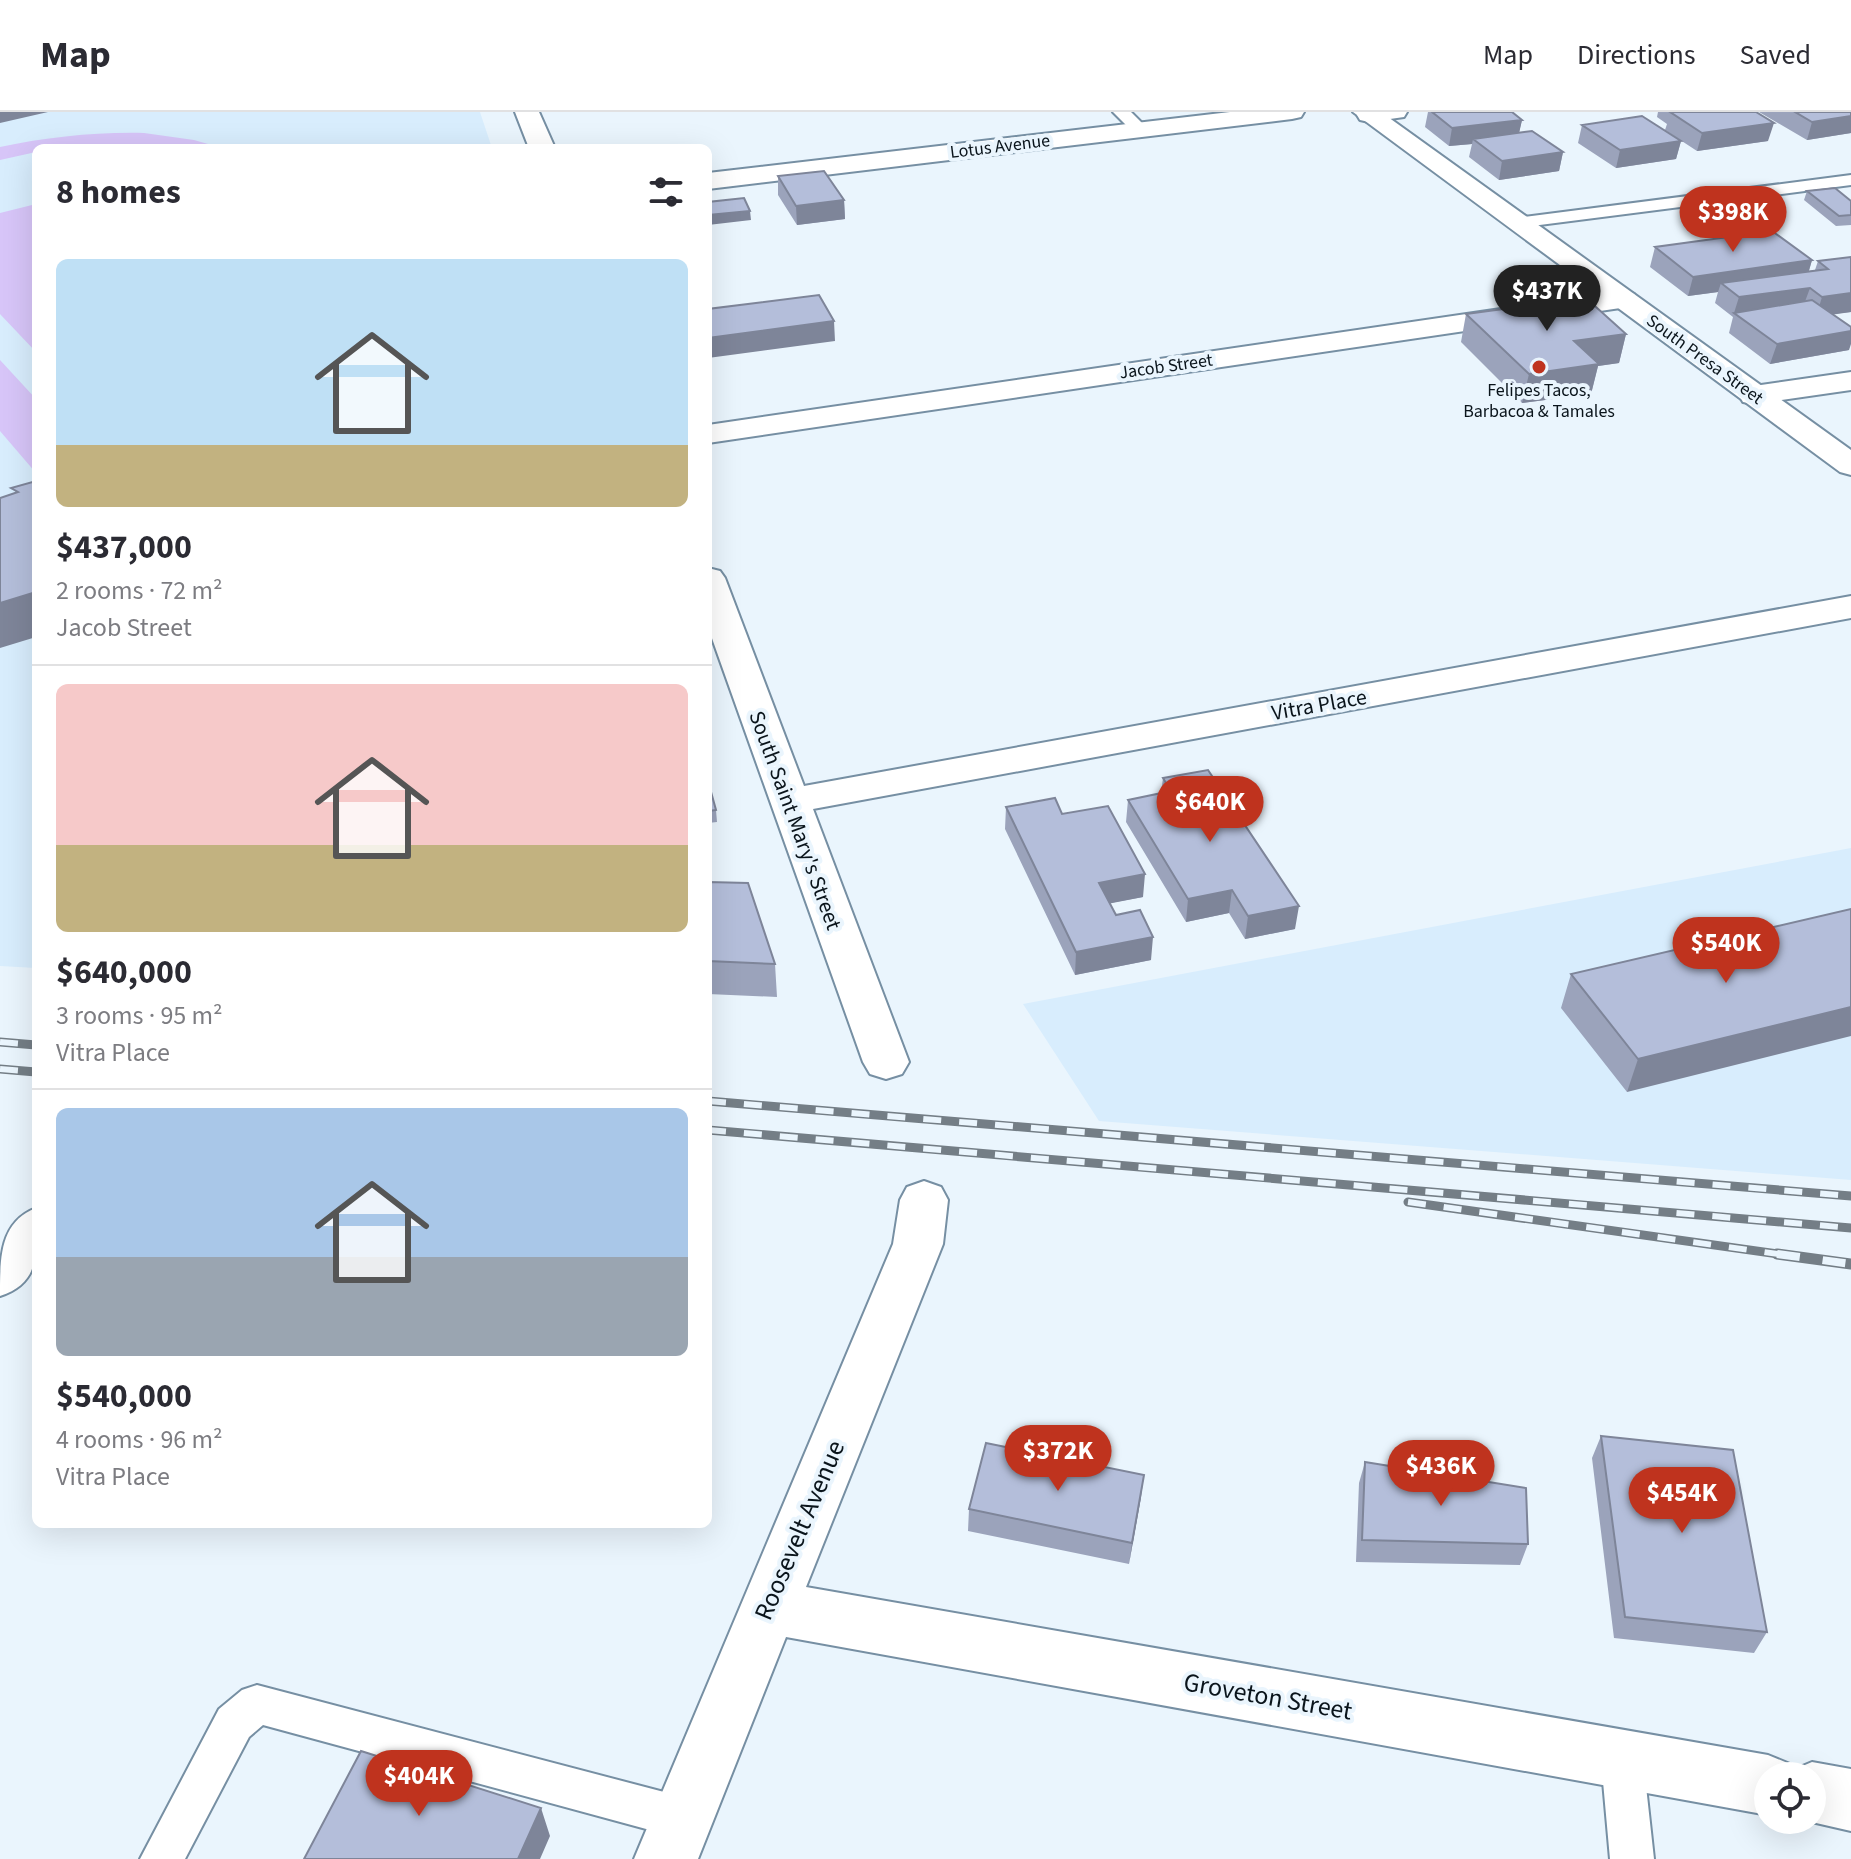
<!DOCTYPE html>
<meta charset="utf-8">
<style>
body{margin:0;font-family:"Source Sans 3",sans-serif;background:#f7f7f7;color:#2b2b33;height:100vh;display:flex;flex-direction:column;font-size:30px;white-space:nowrap}
*{box-sizing:border-box;margin:0}
p{font-size:26px;color:#7c7c81}
.icon{flex:none;width:44px;height:44px;fill:none;stroke:currentColor;stroke-width:2;stroke-linecap:round;stroke-linejoin:round}
.map{position:relative;flex:1;overflow:hidden}
.sheet{position:absolute;left:32px;top:32px;width:680px;height:1384px;display:flex;flex-direction:column;background:#fff;border-radius:12px;box-shadow:0 8px 32px #0002}
.sheet>*{flex:none}
.buttons{position:absolute;left:1754px;top:1650px;display:grid;gap:16px}
.buttons a{display:grid;place-items:center;width:72px;height:72px;border-radius:50%;background:#fff;box-shadow:0 8px 32px #0002;font-size:40px}
.price{position:absolute;translate:-50% -68px;padding:0 18px;border-radius:28px;background:#bf331e;color:#fff;font-size:26px;line-height:52px;filter:drop-shadow(0 2px 4px #0008)}
.price::after{content:'';position:absolute;left:50%;top:48px;width:24px;height:18px;margin-left:-12px;background:inherit;clip-path:polygon(0 0,100% 0,50% 100%)}
.price.active{background:#222;color:#fff}
ul{padding:0;list-style:none}
li{display:grid;align-content:center;gap:16px;height:424px;padding:0 24px}
li+li{border-top:2px solid #e1e1e2}
li span{display:grid;place-items:center;height:248px;border-radius:12px;color:#555}
li>.icon{margin-inline-start:auto}
span .icon{width:144px;height:144px;fill:#fffc;stroke-width:1}
li b{font-size:34px}
h2{display:flex;justify-content:space-between;align-items:center;height:96px;padding:0 24px;font-size:34px}
header{display:flex;align-items:center;gap:48px;box-sizing:border-box;height:112px;padding:0 40px;background:#fff;border-bottom:2px solid #e1e1e2}
header strong{font-size:38px}
nav{display:flex;gap:44px;margin-inline-start:auto;font-size:28px}
.map>svg:first-child{display:block}
</style>
<header>
<strong>Map</strong>
<nav><a>Map</a><a>Directions</a><a>Saved</a></nav>
</header>
<div class="map">
<svg width="1851" height="1747" viewBox="0 0 1851 1747">
<rect width="100%" height="100%" fill="#eaf5fd"/>
<path fill="#d8edfd" d="M 0,0 L 480,0 L 492,36 L 36,36 L 36,856 L 0,854 Z
M 1851,736 L 1851,1068 L 1099,1009 L 1023,892 Z"/>
<path fill="#d7c5f8" d="M 144,21 L 194,28 L 222,36 L 108,33 L 36,36 L 36,40 L 0,48 L 0,35 C 48,25 95,20 144,21 Z
M 36,92 L 36,240 L 0,202 L 0,101 Z
M 0,248 L 36,287 L 36,361 L 0,319 Z"/>
<g fill="none" stroke-linecap="round" stroke-linejoin="round">
<g stroke="#768fa3" stroke-width="4">
<path id="service" d="M 1113,0 L 1131,0 L 1148,17 L 1146,21 L 1134,21 Z
M 1851,63 L 1851,73 L 1517,116 L 1508,111 L 1517,106 Z
M 257,1573 L 683,1685 L 698,1691 L 704,1706 L 698,1721 L 683,1727 L 263,1613 L 249,1625 L 185,1747 L 140,1747 L 219,1597 L 242,1578 Z
M 1622,1627 L 1637,1633 L 1643,1647 L 1654,1747 L 1610,1747 L 1601,1647 L 1607,1633 Z"/>
</g>
<g stroke="#768fa3" stroke-width="4">
<path id="minor" d="M 1230,0 L 1304,0 L 1301,5 L 1292,7 L 708,77 L 708,61 Z
M 1359,0 L 1407,0 L 1404,5 L 1369,10 L 1360,8 L 1357,3 Z
M 1624,179 L 1634,182 L 1638,188 L 1634,194 L 708,331 L 708,313 Z
M 1851,260 L 1851,278 L 1754,292 L 1743,290 L 1739,283 L 1743,276 L 1754,274 Z
M 708,456 L 720,459 L 725,466 L 804,674 L 1851,484 L 1851,506 L 813,697 L 909,950 L 902,962 L 886,967 L 870,962 L 863,950 L 708,515 Z
M 924,1069 L 941,1075 L 948,1088 L 943,1132 L 806,1475 L 1768,1643 L 1790,1652 L 1793,1658 L 1812,1650 L 1851,1657 L 1851,1719 L 1803,1708 L 1812,1708 L 1812,1664 L 1768,1664 L 1768,1703 L 786,1525 L 698,1747 L 634,1747 L 893,1132 L 900,1088 L 907,1075 Z"/>
</g>
<g stroke="#768fa3" stroke-width="4">
<path id="secondary" d="M 515,0 L 539,0 L 555,36 L 529,36 Z
M 1353,0 L 1381,0 L 1851,338 L 1851,363 L 1840,360 Z
M 36,1096 C 36,1134 44,1170 0,1184 C 0,1145 0,1110 36,1096 Z"/>
</g>
<use href="#service" fill="#fff" fill-rule="evenodd"/>
<use href="#minor" fill="#fff" fill-rule="evenodd"/>
<use href="#secondary" fill="#fff" fill-rule="evenodd"/>
<g stroke="#747e86" stroke-width="9">
<path id="rail-far1" d="M 0,930 L 36,933
M 0,957 L 36,960
M 708,989 L 1851,1084
M 708,1018 L 1851,1116
M 1408,1090 L 1792,1144"/>
</g>
<g stroke="#747e86" stroke-width="11">
<path id="rail" d="M 1777,1142 L 1851,1152"/>
</g>
<use href="#rail-far1" stroke="#eaf5fd" stroke-width="6" stroke-dasharray="18" stroke-linecap="butt"/>
<use href="#rail" stroke="#eaf5fd" stroke-width="8" stroke-dasharray="23" stroke-linecap="butt"/>
</g>
<path fill="#9ba3bb" d="M 1428,0 L 1512,0 L 1522,8 L 1519,20 L 1563,40 L 1559,59 L 1499,68 L 1469,45 L 1472,32 L 1449,34 L 1425,15 Z
M 1658,0 L 1756,0 L 1768,29 L 1697,39 L 1665,18 L 1667,12 L 1657,5 Z
M 1759,0 L 1851,0 L 1851,21 L 1807,28 Z
M 1582,13 L 1681,29 L 1676,47 L 1616,56 L 1578,31 Z
M 778,64 L 844,88 L 845,107 L 797,113 L 778,83 Z
M 1807,79 L 1851,89 L 1851,113 L 1836,114 L 1804,88 Z
M 1655,135 L 1812,148 L 1809,159 L 1815,158 L 1818,149 L 1851,145 L 1851,200 L 1832,202 L 1849,238 L 1770,252 L 1729,221 L 1733,205 L 1715,191 L 1718,180 L 1688,184 L 1650,155 Z
M 1466,202 L 1626,222 L 1619,251 L 1598,254 L 1591,282 L 1522,291 L 1461,230 Z
M 1163,666 L 1295,817 L 1245,827 L 1229,801 L 1186,810 L 1126,710 L 1128,688 L 1161,681 Z
M 708,669 L 716,698 L 717,710 L 708,711 Z
M 1006,695 L 1062,702 L 1143,785 L 1110,791 L 1116,803 L 1151,848 L 1075,863 L 1005,717 Z
M 708,770 L 775,852 L 777,885 L 708,882 Z
M 1851,797 L 1627,980 L 1561,896 L 1571,862 Z
M 1601,1324 L 1767,1520 L 1754,1541 L 1614,1526 L 1592,1346 Z
M 1365,1350 L 1528,1432 L 1520,1453 L 1356,1450 L 1359,1371 Z
M 1141,1385 L 1129,1452 L 968,1419 L 969,1397 Z"/>
<path fill="#7e8599" d="M 0,0 L 48,0 L 0,11 Z
M 1851,0 L 1851,21 L 1807,28 L 1812,10 Z
M 1522,8 L 1518,26 L 1473,27 L 1472,32 L 1449,34 L 1452,16 Z
M 1774,11 L 1768,29 L 1697,39 L 1702,21 Z
M 1681,29 L 1676,47 L 1616,56 L 1620,38 Z
M 1563,40 L 1559,59 L 1499,68 L 1502,49 Z
M 844,88 L 845,107 L 797,113 L 796,94 Z
M 750,99 L 751,108 L 708,113 L 708,103 Z
M 1812,148 L 1806,168 L 1721,171 L 1718,180 L 1688,184 L 1693,165 Z
M 1810,176 L 1803,195 L 1734,201 L 1739,185 Z
M 1851,181 L 1851,200 L 1816,205 L 1822,185 Z
M 834,209 L 835,229 L 708,246 L 708,226 Z
M 1851,219 L 1851,232 L 1849,238 L 1770,252 L 1777,232 Z
M 1626,222 L 1619,251 L 1598,254 L 1591,282 L 1522,291 L 1529,262 L 1574,229 Z
M 36,480 L 36,525 L 0,536 L 0,491 Z
M 1145,762 L 1143,785 L 1097,794 L 1099,771 Z
M 1232,778 L 1229,801 L 1186,810 L 1188,787 Z
M 1299,794 L 1295,817 L 1245,827 L 1248,804 Z
M 1153,825 L 1151,848 L 1075,863 L 1076,840 Z
M 1851,895 L 1851,924 L 1627,980 L 1638,947 Z
M 1144,1363 L 1141,1385 L 1129,1452 L 1132,1431 Z
M 541,1696 L 550,1724 L 540,1747 L 518,1747 Z"/>
<path fill="#b4beda" stroke="#7e8599" stroke-width="2" d="M 1432,0 L 1512,0 L 1522,8 L 1452,16 Z
M 1670,0 L 1756,0 L 1774,11 L 1702,21 Z
M 1795,0 L 1851,0 L 1851,4 L 1812,10 Z
M 1642,4 L 1681,29 L 1620,38 L 1582,13 Z
M 1532,19 L 1563,40 L 1502,49 L 1473,27 Z
M 824,59 L 844,88 L 796,94 L 778,64 Z
M 1835,76 L 1851,89 L 1851,103 L 1839,104 L 1807,79 Z
M 744,86 L 750,99 L 708,103 L 708,90 Z
M 1772,119 L 1812,148 L 1693,165 L 1655,135 Z
M 1851,145 L 1851,181 L 1822,185 L 1810,176 L 1739,185 L 1721,171 L 1828,157 L 1818,149 Z
M 819,183 L 834,209 L 708,226 L 708,197 Z
M 1586,186 L 1626,222 L 1574,229 L 1599,252 L 1529,262 L 1466,202 Z
M 1812,188 L 1851,215 L 1851,219 L 1777,232 L 1734,201 Z
M 36,369 L 36,480 L 0,491 L 0,386 L 18,380 L 11,376 Z
M 1208,658 L 1299,794 L 1248,804 L 1232,778 L 1188,787 L 1128,688 L 1171,679 L 1163,666 Z
M 708,669 L 716,698 L 708,699 Z
M 1055,686 L 1062,702 L 1108,694 L 1145,762 L 1099,771 L 1116,803 L 1140,798 L 1153,825 L 1076,840 L 1006,695 Z
M 708,770 L 748,771 L 775,852 L 708,849 Z
M 1851,797 L 1851,895 L 1638,947 L 1571,862 Z
M 1601,1324 L 1733,1338 L 1767,1520 L 1625,1505 Z
M 986,1331 L 1144,1363 L 1132,1431 L 969,1397 Z
M 1365,1350 L 1526,1376 L 1528,1432 L 1362,1428 Z
M 361,1639 L 541,1696 L 518,1747 L 304,1747 Z"/>
<circle fill="#bf331e" stroke="#eaf5fd" stroke-width="3" cx="1539" cy="255" r="8"/>
<g text-anchor="middle" stroke-width="8" stroke-linejoin="round" paint-order="stroke">
<g font-size="18" fill="#0a141b" stroke="#eaf5fd">
<text transform="translate(1000 34) rotate(-7)" y="6">Lotus Avenue</text>
<text transform="translate(1705 247) rotate(36)" y="6">South Presa Street</text>
<text transform="translate(1166 254) rotate(-8)" y="6">Jacob Street</text>
</g>
<g font-size="18" fill="#0a141b" stroke="#eaf5fd">
<text x="1539" y="284">Felipes Tacos,<tspan x="1539" dy="21">Barbacoa &amp; Tamales</tspan></text>
</g>
<g font-size="22" fill="#0a141b" stroke="#eaf5fd">
<text transform="translate(1319 592) rotate(-10)" y="8">Vitra Place</text>
<text transform="translate(796 708) rotate(70)" y="8">South Saint Mary's Street</text>
</g>
<g font-size="26" fill="#0a141b" stroke="#eaf5fd">
<text transform="translate(799 1418) rotate(-67)" y="9">Roosevelt Avenue</text>
<text transform="translate(1268 1584) rotate(10)" y="9">Groveton Street</text>
</g>
</g>
</svg>
<div class="buttons">
<a><svg class="icon" aria-label="locate" viewBox="0 0 24 24"><circle cx="12" cy="12" r="6"/><path d="M12 2v4M12 18v4M2 12h4M18 12h4"/></svg></a>
</div>
<b class="price" style="left:1733px;top:142px">$398K</b>
<b class="price active" style="left:1547px;top:221px">$437K</b>
<b class="price" style="left:1210px;top:732px">$640K</b>
<b class="price" style="left:1726px;top:873px">$540K</b>
<b class="price" style="left:1058px;top:1381px">$372K</b>
<b class="price" style="left:1441px;top:1396px">$436K</b>
<b class="price" style="left:1682px;top:1423px">$454K</b>
<b class="price" style="left:419px;top:1706px">$404K</b>
<section class="sheet">
<h2>8 homes<svg class="icon" aria-label="filters" viewBox="0 0 24 24"><path d="M4 7h16M4 17h16"/><circle cx="9" cy="7" r="2"/><circle cx="15" cy="17" r="2"/></svg></h2>
<ul>
<li><span style="background:linear-gradient(#bfe0f5 75%,#c2b280 0)"><svg class="icon" aria-label="home" viewBox="0 0 24 24"><path d="M3 11l9-7 9 7M6 9v11h12V9"/></svg></span><div><b>$437,000</b><p>2 rooms · 72 m²</p><p>Jacob Street</p></div></li>
<li><span style="background:linear-gradient(#f6c9c9 65%,#c2b280 0)"><svg class="icon" aria-label="home" viewBox="0 0 24 24"><path d="M3 11l9-7 9 7M6 9v11h12V9"/></svg></span><div><b>$640,000</b><p>3 rooms · 95 m²</p><p>Vitra Place</p></div></li>
<li><span style="background:linear-gradient(#a9c7e8 60%,#9aa5b1 0)"><svg class="icon" aria-label="home" viewBox="0 0 24 24"><path d="M3 11l9-7 9 7M6 9v11h12V9"/></svg></span><div><b>$540,000</b><p>4 rooms · 96 m²</p><p>Vitra Place</p></div></li>
</ul>
</section>
</div>
